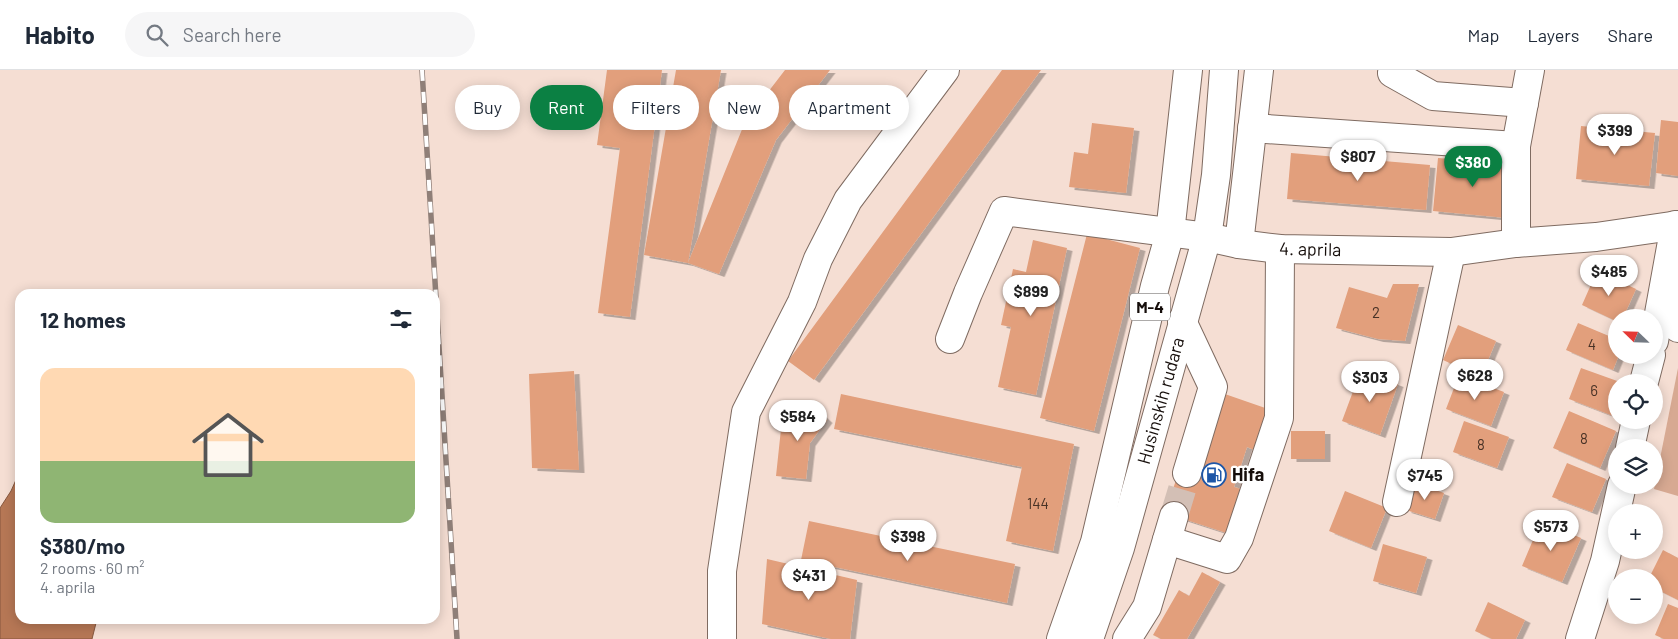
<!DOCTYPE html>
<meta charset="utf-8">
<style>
body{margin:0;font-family:Barlow,sans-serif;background:#f6f6f7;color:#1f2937;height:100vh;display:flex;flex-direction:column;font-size:19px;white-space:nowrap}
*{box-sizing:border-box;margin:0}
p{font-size:16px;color:#747a83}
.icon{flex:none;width:28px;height:28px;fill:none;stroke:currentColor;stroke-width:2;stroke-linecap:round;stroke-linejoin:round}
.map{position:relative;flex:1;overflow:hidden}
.sheet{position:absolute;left:15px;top:219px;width:425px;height:335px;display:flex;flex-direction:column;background:#fff;border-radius:15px;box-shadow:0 2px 12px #0003}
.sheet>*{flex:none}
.hud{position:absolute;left:455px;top:15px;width:475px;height:45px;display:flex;gap:10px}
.needle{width:32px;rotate:293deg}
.controls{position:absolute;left:1608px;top:239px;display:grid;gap:10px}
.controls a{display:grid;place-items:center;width:55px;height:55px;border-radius:50%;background:#fff;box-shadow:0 2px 12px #0003;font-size:25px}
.price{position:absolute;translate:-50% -42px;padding:0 11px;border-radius:18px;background:#fff;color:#222;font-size:16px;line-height:32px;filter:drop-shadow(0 1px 2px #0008)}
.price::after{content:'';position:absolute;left:50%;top:30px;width:15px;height:11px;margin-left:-8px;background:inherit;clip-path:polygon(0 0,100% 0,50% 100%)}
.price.on{background:#0b8043;color:#fff}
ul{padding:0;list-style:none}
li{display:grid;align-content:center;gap:10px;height:265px;padding:0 25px}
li+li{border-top:1px solid #e0e1e3}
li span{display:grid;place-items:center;height:155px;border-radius:15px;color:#555}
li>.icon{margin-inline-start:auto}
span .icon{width:90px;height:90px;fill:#fffc;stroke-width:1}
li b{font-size:21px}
h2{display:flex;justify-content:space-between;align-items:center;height:60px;padding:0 25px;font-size:21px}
.chip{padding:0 18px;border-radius:22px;background:#fff;box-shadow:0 2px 12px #0003;font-size:18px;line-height:45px}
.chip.on{background:#0b8043;color:#fff}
header{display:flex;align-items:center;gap:30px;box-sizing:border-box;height:70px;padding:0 25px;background:#fff;border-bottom:1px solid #e0e1e3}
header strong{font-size:24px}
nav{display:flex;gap:28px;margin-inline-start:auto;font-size:18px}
.search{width:350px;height:45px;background:#f6f6f7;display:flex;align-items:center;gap:12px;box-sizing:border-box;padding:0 18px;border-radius:28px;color:#747a83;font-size:19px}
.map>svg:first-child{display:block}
</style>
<header>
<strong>Habito</strong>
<div class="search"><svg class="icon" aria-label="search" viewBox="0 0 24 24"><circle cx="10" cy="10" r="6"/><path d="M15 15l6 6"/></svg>Search here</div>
<nav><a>Map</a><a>Layers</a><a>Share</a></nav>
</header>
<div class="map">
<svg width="1678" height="569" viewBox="0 0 1678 569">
<defs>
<filter id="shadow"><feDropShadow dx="5.5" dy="3" stdDeviation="0" flood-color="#0004"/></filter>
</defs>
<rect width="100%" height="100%" fill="#f5ded3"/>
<path fill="#d7a992" d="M 1678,298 L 1678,426 L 1654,419 Z"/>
<path fill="#b67755" stroke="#86573e" d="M 20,401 L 20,549 L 97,549 L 92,569 L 0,569 L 0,438 L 11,421 Z"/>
<path fill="#e29f7c" filter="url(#shadow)" d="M 607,0 L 662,0 L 630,247 L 598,243 L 620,78 L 597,75 Z
M 676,0 L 721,0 L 688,193 L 745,52 L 785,0 L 830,0 L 776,70 L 719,204 L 688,193 L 644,185 Z
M 1002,0 L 1041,0 L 814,310 L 788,291 Z
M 1661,50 L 1678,52 L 1678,106 L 1656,103 Z
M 1092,53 L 1134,58 L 1126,123 L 1069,117 L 1074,82 L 1088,84 Z
M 1581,56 L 1655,63 L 1649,116 L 1576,109 Z
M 1291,83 L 1430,95 L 1426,140 L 1287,129 Z
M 1438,88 L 1512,94 L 1507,148 L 1433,141 Z
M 1087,164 L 1140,178 L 1094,361 L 1040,348 Z
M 1033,170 L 1067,178 L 1036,325 L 998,317 L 1011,257 L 1001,255 L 1013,199 L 1026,202 Z
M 1597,201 L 1636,219 L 1623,248 L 1616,248 L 1616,251 L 1582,235 Z
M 1393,214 L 1419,214 L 1405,271 L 1378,269 L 1336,258 L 1349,217 L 1387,228 Z
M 1578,253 L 1616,269 L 1616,285 L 1619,285 L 1613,300 L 1566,280 Z
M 1458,255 L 1496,271 L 1481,307 L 1443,290 Z
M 1581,298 L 1620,312 L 1616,312 L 1616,347 L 1569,329 Z
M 1361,300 L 1398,314 L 1380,365 L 1342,351 Z
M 574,301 L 579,400 L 532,398 L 529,304 Z
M 1459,305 L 1504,322 L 1491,356 L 1446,339 Z
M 1222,323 L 1271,340 L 1257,381 L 1247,377 L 1234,417 L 1248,421 L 1233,465 L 1165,443 L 1179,401 Z
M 841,324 L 1074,374 L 1053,481 L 1006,471 L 1022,397 L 834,359 Z
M 807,331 L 827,350 L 810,373 L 806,409 L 776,406 L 781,359 Z
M 1569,341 L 1616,361 L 1600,398 L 1553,378 Z
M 1464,351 L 1509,367 L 1497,398 L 1453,382 Z
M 1291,361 L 1325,361 L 1325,389 L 1291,389 Z
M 1567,393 L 1606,409 L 1592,442 L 1552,427 Z
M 1415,413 L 1444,423 L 1435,449 L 1406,440 Z
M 1345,421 L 1387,438 L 1371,478 L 1329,461 Z
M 809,451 L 1015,494 L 1007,533 L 801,490 Z
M 1541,451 L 1581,468 L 1562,512 L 1522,496 Z
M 1383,474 L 1427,487 L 1416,523 L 1373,511 Z
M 1663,480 L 1678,488 L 1678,530 L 1654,518 L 1654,508 L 1649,508 Z
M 767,489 L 857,510 L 850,569 L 831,569 L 762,554 Z
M 1202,502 L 1220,512 L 1187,569 L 1161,569 L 1153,565 L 1179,520 L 1189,526 Z
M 1488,532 L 1525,550 L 1516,569 L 1492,569 L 1475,561 Z
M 1668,534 L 1678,538 L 1678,569 L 1664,569 L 1655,565 Z"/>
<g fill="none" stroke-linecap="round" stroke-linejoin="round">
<path stroke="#d3bfb5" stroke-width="28" stroke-dasharray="28 14" stroke-linecap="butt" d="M 1174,446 L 1187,403"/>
<g stroke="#7f6b61" stroke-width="30">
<g id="minor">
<path d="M 1392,3 L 1433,26 L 1524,33"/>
<path d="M 1252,58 L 1516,76"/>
<path d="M 1516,173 L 1516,76 L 1530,0"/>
<path d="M 1239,174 L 1259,0"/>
<path d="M 1670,214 L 1678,258"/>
<path d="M 1182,251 L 1213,317 L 1187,403"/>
<path id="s1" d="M 950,269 L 968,223 L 1004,141 L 1207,167 L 1239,174 L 1280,179 L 1451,182 L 1516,173 L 1596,167 L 1678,155"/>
<path d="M 1654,271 L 1675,155"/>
<path d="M 1644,312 L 1651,285"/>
<path d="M 1630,378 L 1636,350"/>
<path d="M 1397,432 L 1451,182"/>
<path d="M 1167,470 L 1227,489 L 1239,468 L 1279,348 L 1280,179"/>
<path d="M 722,569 L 722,501 L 746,342 L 802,232 L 818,189 L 848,130 L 945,0"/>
<path d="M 1127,569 L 1147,537 L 1174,446"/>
<path d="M 1580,569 L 1605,491 L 1622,415"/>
</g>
</g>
<g stroke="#7f6b61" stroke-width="30">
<g id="major">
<path d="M 1061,569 L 1095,472 L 1155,216 L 1170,163 L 1188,0"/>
<path id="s2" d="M 1089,569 L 1120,478 L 1207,167 L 1216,105 L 1224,0"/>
</g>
</g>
<use href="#minor" stroke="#fff" stroke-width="28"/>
<use href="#major" stroke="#fff" stroke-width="28"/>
<g stroke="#8f7f78" stroke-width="5.5">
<path id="rail" d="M 422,0 L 457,569"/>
</g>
<use href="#rail" stroke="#fff" stroke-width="4" stroke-dasharray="11" stroke-linecap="butt"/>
</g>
<defs>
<g id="fuel-ring" transform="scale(1.25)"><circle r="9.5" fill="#fff" stroke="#1d56a7" stroke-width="1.5"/><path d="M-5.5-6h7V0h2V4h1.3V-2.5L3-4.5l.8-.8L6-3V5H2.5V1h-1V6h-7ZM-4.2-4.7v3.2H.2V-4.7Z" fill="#1d56a7"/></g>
</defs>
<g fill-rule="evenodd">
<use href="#fuel-ring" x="1214" y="405"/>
</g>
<g text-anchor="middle" stroke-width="4.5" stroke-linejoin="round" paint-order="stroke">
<g font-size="15" fill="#483226">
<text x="1376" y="248">2</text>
<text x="1592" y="280">4</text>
<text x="1594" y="326">6</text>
<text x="1584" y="374">8</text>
<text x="1481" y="380">8</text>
<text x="1038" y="439">144</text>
</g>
<rect fill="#fff" stroke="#5b5654" stroke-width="1" x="1130" y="223.5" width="40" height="27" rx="4"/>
<g font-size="16" font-weight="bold" fill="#150d0a">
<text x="1150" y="243">M-4</text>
</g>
<g font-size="18" fill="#150d0a" stroke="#fff">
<text dy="6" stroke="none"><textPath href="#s1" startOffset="448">4. aprila</textPath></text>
<text dy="6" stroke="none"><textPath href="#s2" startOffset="249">Husinskih rudara</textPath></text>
</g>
<g font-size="18" font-weight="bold" fill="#150d0a" stroke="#fff" text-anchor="start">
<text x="1232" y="411">Hifa</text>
</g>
</g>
</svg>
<div class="controls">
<a><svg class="needle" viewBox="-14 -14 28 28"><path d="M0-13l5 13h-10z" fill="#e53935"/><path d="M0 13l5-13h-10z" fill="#747a83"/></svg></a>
<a><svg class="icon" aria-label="locate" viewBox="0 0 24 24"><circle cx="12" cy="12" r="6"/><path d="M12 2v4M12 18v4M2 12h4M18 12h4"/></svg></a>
<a><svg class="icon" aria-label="layers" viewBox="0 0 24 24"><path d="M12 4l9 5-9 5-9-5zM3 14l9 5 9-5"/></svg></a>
<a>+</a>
<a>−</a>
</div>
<b class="price" style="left:1615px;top:86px">$399</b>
<b class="price" style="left:1358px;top:112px">$807</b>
<b class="price on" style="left:1473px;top:118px">$380</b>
<b class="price" style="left:1609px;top:227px">$485</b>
<b class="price" style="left:1031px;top:247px">$899</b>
<b class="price" style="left:1475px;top:331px">$628</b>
<b class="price" style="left:1370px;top:333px">$303</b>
<b class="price" style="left:798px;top:372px">$584</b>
<b class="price" style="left:1425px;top:431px">$745</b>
<b class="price" style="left:1551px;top:482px">$573</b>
<b class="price" style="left:908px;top:492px">$398</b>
<b class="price" style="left:809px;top:531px">$431</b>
<div class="hud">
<a class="chip">Buy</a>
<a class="chip on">Rent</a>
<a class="chip">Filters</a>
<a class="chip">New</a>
<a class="chip">Apartment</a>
</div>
<section class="sheet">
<h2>12 homes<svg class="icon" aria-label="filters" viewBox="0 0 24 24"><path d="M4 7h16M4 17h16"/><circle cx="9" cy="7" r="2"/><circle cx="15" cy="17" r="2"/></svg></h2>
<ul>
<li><span style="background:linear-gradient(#ffd9b3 60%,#8fb573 0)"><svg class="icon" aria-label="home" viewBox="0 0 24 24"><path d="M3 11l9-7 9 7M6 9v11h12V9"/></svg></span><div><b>$380/mo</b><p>2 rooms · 60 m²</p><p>4. aprila</p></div></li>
</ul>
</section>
</div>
